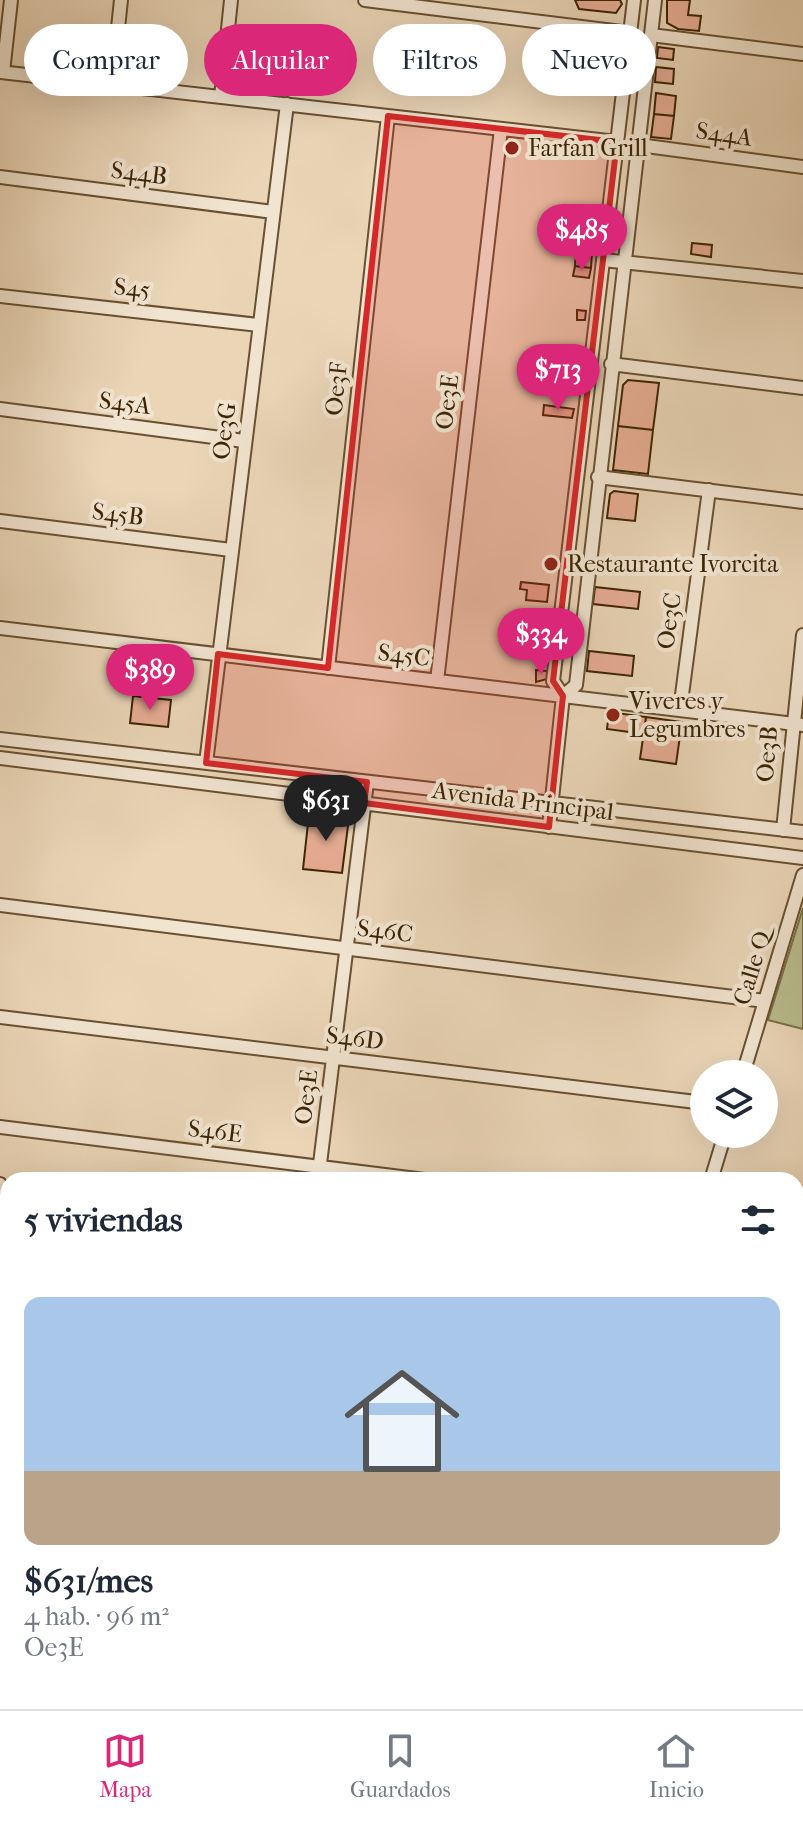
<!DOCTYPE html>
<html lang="es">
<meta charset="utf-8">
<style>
body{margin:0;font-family:"IM FELL French Canon",serif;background:#f2f2f3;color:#1f2937;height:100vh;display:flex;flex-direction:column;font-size:30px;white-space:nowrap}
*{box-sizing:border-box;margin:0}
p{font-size:26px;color:#747a83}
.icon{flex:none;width:44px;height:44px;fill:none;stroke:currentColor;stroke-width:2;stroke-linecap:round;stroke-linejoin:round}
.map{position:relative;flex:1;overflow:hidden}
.sheet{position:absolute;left:0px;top:1172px;width:804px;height:538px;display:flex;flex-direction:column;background:#fff;border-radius:24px 24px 0 0;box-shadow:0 8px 32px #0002}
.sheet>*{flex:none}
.banner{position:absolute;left:24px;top:24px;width:756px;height:72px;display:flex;gap:16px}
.fabs{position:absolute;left:690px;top:1060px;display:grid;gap:16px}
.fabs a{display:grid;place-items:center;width:88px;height:88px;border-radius:50%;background:#fff;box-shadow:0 8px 32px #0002;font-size:40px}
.price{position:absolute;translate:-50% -68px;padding:0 18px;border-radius:28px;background:#db2777;color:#fff;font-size:26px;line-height:52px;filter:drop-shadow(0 2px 4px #0008)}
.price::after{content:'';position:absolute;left:50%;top:48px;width:24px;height:18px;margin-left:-12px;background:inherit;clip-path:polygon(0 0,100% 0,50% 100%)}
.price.selected{background:#222;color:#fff}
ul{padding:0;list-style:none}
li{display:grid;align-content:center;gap:16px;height:424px;padding:0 24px}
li+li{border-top:2px solid #e0e1e3}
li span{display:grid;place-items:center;height:248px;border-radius:16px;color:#555}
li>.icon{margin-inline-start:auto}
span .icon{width:144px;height:144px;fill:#fffc;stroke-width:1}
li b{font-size:34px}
h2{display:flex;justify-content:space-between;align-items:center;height:96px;padding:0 24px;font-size:34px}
.pill{padding:0 28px;border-radius:36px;background:#fff;box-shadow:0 8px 32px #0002;font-size:28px;line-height:72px}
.pill.selected{background:#db2777;color:#fff}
.menu{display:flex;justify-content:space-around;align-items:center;height:112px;border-top:2px solid #e0e1e3;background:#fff;font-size:22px;color:#747a83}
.menu a{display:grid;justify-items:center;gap:4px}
.menu .selected{color:#db2777}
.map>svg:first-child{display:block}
</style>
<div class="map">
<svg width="803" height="1709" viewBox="0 0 803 1709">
<rect width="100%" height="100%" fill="#ead5b7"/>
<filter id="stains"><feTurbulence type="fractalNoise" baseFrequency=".0025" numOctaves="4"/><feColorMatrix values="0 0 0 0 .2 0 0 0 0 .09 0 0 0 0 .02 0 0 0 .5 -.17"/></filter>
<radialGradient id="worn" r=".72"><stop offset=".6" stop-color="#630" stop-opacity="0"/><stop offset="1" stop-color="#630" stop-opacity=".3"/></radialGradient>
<path fill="#b8bd8e" stroke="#7a7048" stroke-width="2" d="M 803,908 L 803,1029 L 768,1020 Z"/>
<path fill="#e6ac93" stroke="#3c2403" stroke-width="2" d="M 575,0 L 620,0 L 622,4 L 616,13 L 579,9 Z
M 667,0 L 690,0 L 688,15 L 701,16 L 699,31 L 678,29 L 667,23 Z
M 597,39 L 619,42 L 613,87 L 591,83 Z
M 658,47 L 674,49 L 673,60 L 657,58 Z
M 656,67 L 674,69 L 673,84 L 655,82 Z
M 656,93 L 676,96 L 674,116 L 654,114 Z
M 654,114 L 674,116 L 671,139 L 651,137 Z
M 692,243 L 712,245 L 711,257 L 691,254 Z
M 576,250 L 592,252 L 591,268 L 575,266 Z
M 575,266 L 591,268 L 589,278 L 573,276 Z
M 577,310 L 586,311 L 585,320 L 577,320 Z
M 628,380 L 659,383 L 653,430 L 618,426 L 623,385 Z
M 544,405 L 574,409 L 572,418 L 543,415 Z
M 618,426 L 653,430 L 648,474 L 613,470 Z
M 614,491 L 638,494 L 635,521 L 607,518 L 610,494 Z
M 545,559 L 557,560 L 556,569 L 544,567 Z
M 521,582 L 549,585 L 547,602 L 526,600 L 527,590 L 520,589 Z
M 595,587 L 640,592 L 638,609 L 593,604 Z
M 589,651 L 634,656 L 632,676 L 587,671 Z
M 536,670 L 547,671 L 547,679 L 536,682 Z
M 133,696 L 171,700 L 168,727 L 130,723 Z
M 609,712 L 646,717 L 644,734 L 607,729 Z
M 646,717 L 682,722 L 676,764 L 640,759 Z
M 309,814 L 349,818 L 342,873 L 303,869 Z
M 796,1607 L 803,1609 L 803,1632 L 796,1630 Z"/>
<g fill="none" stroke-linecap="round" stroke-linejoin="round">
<g stroke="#685030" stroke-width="16">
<path id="minor" d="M 365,0 L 630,33
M 651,35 L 803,54
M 0,72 L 617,142
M 3,72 L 11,0
M 112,84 L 121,0
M 221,97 L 231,0
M 639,145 L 803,167
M 0,177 L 273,212
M 603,260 L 803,281
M 0,296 L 259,325
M 611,364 L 803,388
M 0,409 L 244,441
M 598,477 L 803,502
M 0,521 L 231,550
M 0,628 L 803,725
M 328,668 L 388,116
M 437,681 L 501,129
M 563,696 L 576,685 L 655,0
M 680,710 L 709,490
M 0,739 L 803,832
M 0,758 L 803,858
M 206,763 L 287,104
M 549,827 L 563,696 L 553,681 L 634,0
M 783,830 L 803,635
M 0,905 L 765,1001
M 0,1017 L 704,1103
M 743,1074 L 803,875
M 0,1127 L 425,1180
M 318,1180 L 367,782
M 711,1180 L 725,1134
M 0,1184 L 8,1274
M 42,1702 L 43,1709
M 127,1702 L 181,1709
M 250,1709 L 251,1702
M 555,1709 L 556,1702"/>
</g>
<g stroke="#685030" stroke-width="20">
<path id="tertiary" d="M 796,1402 L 803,1377
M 796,1481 L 803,1458
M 706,1709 L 709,1702
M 727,1709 L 729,1702"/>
</g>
<use href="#minor" stroke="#f1e4d0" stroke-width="12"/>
<use href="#tertiary" stroke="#f1e4d0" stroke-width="16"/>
</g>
<path fill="#d62828" fill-opacity="0.2" stroke="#d62828" stroke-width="6" stroke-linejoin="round" d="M 388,116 L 617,142 L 553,681 L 563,696 L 549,827 L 364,803 L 367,782 L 206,763 L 218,654 L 328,668 Z"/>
<g fill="#8f2418" stroke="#f1e4d0" stroke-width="3">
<circle cx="512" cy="148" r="8"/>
<circle cx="551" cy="564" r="8"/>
<circle cx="613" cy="715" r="8"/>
</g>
<g text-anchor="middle" stroke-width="8" stroke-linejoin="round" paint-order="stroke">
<g font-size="24" fill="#3c2403" stroke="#f1e4d0">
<text transform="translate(724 134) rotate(8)" y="8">S44A</text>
<text transform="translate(139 173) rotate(7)" y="8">S44B</text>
<text transform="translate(132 288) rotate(6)" y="8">S45</text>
<text transform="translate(336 389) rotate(-84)" y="8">Oe3F</text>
<text transform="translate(447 402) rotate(-83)" y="8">Oe3E</text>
<text transform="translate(125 403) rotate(7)" y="8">S45A</text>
<text transform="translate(224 431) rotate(-83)" y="8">Oe3G</text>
<text transform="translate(118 514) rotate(7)" y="8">S45B</text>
<text transform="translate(669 621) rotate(-82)" y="8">Oe3C</text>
<text transform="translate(404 655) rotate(7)" y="8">S45C</text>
<text transform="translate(767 754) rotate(-85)" y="8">Oe3B</text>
<text transform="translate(523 801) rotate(7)" y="8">Avenida Principal</text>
<text transform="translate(385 931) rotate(7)" y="8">S46C</text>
<text transform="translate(752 968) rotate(-73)" y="8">Calle Q</text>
<text transform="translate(355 1038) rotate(7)" y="8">S46D</text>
<text transform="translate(306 1097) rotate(-83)" y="8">Oe3E</text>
<text transform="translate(215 1131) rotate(7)" y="8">S46E</text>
</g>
<g font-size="24" fill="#3c2403" stroke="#f1e4d0" text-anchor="start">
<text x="528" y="156">Farfan Grill</text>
<text x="567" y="572">Restaurante Ivorcita</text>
<text x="629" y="709">Viveres y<tspan x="629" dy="28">Legumbres</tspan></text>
</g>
</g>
<rect width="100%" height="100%" filter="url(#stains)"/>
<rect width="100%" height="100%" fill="url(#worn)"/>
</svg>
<div class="fabs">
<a><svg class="icon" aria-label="layers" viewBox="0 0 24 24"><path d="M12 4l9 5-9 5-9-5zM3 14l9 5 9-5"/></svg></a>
</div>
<b class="price" style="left:582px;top:272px">$485</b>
<b class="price" style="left:558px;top:412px">$713</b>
<b class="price" style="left:541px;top:676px">$334</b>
<b class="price" style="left:150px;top:712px">$389</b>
<b class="price selected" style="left:326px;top:843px">$631</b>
<div class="banner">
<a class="pill">Comprar</a>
<a class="pill selected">Alquilar</a>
<a class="pill">Filtros</a>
<a class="pill">Nuevo</a>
</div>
<section class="sheet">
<h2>5 viviendas<svg class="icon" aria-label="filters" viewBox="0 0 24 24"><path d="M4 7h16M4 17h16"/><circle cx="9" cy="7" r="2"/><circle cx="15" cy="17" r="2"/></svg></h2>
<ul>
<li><span style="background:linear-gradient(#a9c7e8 70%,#b9a48a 0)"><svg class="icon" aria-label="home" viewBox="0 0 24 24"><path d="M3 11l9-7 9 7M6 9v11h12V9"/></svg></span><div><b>$631/mes</b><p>4 hab. · 96 m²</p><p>Oe3E</p></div></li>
</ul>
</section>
</div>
<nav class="menu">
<a class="selected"><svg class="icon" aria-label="map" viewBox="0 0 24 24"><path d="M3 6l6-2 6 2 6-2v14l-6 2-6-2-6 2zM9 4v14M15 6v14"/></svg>Mapa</a>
<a><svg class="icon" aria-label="saved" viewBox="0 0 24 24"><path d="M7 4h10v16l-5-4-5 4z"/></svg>Guardados</a>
<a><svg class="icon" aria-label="home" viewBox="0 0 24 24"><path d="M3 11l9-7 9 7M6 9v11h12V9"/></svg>Inicio</a>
</nav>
